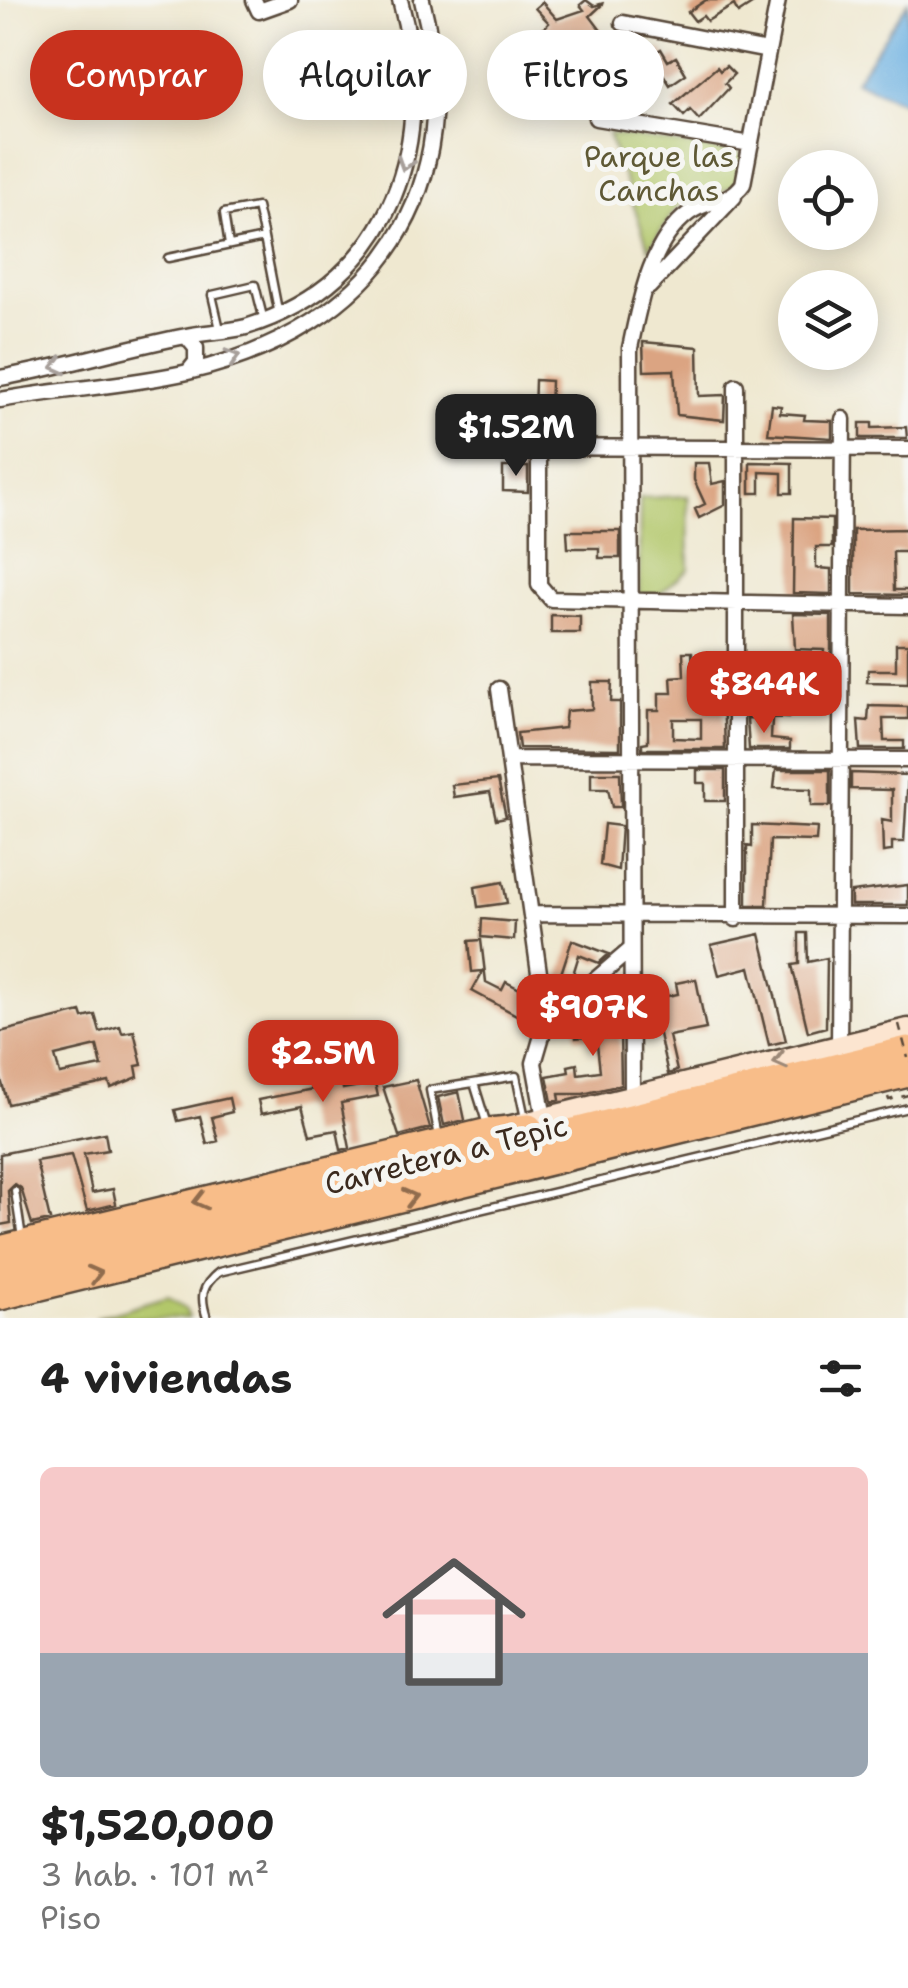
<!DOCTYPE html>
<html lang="es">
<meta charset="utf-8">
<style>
body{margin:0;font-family:"Shantell Sans",sans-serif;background:#f2f2f2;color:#222;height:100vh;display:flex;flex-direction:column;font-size:38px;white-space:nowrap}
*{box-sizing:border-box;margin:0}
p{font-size:32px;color:#767676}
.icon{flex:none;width:55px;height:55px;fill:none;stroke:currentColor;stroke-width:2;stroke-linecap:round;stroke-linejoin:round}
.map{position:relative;height:1318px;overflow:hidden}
.side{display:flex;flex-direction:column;background:#fff;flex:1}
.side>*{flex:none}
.banner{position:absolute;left:30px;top:30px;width:850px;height:90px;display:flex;gap:20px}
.buttons{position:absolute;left:778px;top:150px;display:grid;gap:20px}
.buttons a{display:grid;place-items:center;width:100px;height:100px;border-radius:50%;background:#fff;box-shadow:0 5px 25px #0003;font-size:50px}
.price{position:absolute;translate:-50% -85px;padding:0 22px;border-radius:20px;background:#c8321e;color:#fff;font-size:32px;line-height:65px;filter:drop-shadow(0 2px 5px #0008)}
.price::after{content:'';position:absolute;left:50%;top:60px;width:30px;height:22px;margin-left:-15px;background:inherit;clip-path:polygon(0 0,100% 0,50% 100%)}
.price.selected{background:#222;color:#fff}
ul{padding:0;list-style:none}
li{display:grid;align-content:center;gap:20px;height:530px;padding:0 40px}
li+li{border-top:2px solid #e0e0e0}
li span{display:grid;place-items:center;height:310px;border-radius:15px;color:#555}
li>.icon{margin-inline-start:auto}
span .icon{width:180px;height:180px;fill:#fffc;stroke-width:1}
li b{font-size:42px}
h2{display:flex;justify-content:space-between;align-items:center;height:120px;padding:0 40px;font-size:42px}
.chip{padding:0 35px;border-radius:45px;background:#fff;box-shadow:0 5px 25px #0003;font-size:35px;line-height:90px}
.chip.selected{background:#c8321e;color:#fff}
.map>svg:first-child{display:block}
</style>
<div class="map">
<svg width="908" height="1318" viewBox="0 0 908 1318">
<rect width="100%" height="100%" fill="#f6f6f2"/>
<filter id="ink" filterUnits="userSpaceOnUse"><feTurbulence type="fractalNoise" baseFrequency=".01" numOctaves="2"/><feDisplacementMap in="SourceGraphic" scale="20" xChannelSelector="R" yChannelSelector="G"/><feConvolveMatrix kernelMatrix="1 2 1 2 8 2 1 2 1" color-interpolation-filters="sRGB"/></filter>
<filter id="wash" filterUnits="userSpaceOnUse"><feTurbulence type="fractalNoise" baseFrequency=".0048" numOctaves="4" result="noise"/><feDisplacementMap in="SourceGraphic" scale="40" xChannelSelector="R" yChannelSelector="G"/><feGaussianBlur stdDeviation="2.25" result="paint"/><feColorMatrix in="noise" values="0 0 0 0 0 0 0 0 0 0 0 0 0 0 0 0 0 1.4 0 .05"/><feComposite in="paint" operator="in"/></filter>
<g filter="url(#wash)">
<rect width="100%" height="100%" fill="#efe8d0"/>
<path fill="#b2c76b" stroke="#767844" stroke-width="2.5" d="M 608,133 L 743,154 L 739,186 L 681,201 L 649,249 Z
M 688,496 L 689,569 L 658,595 L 639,595 L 640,498 Z
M 168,1296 L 185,1308 L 189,1318 L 95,1318 Z"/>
<path fill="#6cb0e1" stroke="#546d80" stroke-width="2.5" d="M 908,2 L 908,104 L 855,81 Z"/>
<g id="blocks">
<path fill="#dba482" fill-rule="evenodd" d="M 586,0 L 594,6 L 604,3 L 590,16 L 618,53 L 623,48 L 630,57 L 588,93 L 579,94 L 572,87 L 582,78 L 576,71 L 607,56 L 594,39 L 591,42 L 582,32 L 561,51 L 551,39 L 546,43 L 538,34 L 549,23 L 535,8 L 542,2 L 557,19 L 584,10 L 580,5 Z
M 706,0 L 758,0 L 738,13 L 734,5 L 707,21 L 703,16 L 695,21 L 688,12 Z
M 661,49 L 668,61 L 676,57 L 686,74 L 670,85 L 651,55 Z
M 726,66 L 734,74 L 725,83 L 729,88 L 699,120 L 690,110 L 684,116 L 673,104 L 717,67 L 720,71 Z
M 643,342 L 698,347 L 699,396 L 725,395 L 724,420 L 677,415 L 674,370 L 644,371 Z
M 535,380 L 551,381 L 550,414 L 534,414 Z
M 772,405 L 781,406 L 780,413 L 805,415 L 804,420 L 832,421 L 832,438 L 768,434 Z
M 501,407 L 514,407 L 515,437 L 483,436 L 470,443 L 466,414 Z
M 860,423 L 872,423 L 872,428 L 906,427 L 907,438 L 860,438 Z
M 750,462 L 792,463 L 792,493 L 782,493 L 782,473 L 760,472 L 760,493 L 750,493 Z
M 694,463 L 709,463 L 712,484 L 725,481 L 725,505 L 699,518 L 695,509 L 705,504 L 694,480 Z
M 503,467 L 528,467 L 528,492 L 503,491 Z
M 794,518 L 832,519 L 832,547 L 816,547 L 816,568 L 831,569 L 831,594 L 793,593 Z
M 908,529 L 908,552 L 893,552 L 894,590 L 908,590 L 908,595 L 853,594 L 853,530 Z
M 567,531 L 620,531 L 620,558 L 599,558 L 599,548 L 568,548 Z
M 793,614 L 831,615 L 831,667 L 823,667 L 824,650 L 795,649 Z
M 551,615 L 580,616 L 580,633 L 551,633 Z
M 896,644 L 908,644 L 908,683 L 867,682 L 868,670 L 896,670 Z
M 683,652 L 692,652 L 693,669 L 722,669 L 725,749 L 642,749 L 642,743 L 648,742 L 648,710 L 659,710 L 659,693 L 672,693 L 671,677 L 684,676 ZM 673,719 L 701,719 L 701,739 L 673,738 Z
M 747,664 L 799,670 L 799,681 L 772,680 L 773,700 L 788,700 L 788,718 L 765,717 L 765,697 L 751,698 Z
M 592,682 L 612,682 L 611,702 L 620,702 L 620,749 L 519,748 L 517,733 L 564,728 L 566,711 L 592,709 Z
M 869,706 L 908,707 L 908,719 L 883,719 L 884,741 L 904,741 L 904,749 L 860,749 L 858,720 L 868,721 Z
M 747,718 L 772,719 L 771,739 L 790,741 L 790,749 L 749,749 Z
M 697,770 L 725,770 L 725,801 L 705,801 L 705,783 L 697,783 Z
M 776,770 L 830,770 L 830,806 L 811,806 L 811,789 L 774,788 Z
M 591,773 L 620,773 L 621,807 L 612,807 L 608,789 L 591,789 Z
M 851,773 L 908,775 L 904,842 L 892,842 L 892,851 L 883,852 L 882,820 L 892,822 L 892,790 L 851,789 Z
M 498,780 L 506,817 L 496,819 L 490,792 L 454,797 L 452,785 Z
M 604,824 L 621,826 L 618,870 L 600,865 Z
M 752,825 L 817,828 L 816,841 L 770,840 L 767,905 L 747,905 L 747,846 L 752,847 Z
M 503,882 L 507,903 L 478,907 L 475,887 Z
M 908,885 L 908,905 L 851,905 L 851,892 Z
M 482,919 L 515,922 L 514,940 L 481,937 Z
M 799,933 L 807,933 L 808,962 L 827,958 L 826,1027 L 808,1032 L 792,965 L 799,964 Z
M 760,934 L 786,1041 L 769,1045 L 750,967 L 719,975 L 711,945 Z
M 481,940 L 486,982 L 502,990 L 506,982 L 531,995 L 522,1018 L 472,991 L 483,971 L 472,972 L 469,941 Z
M 572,940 L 609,954 L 599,963 L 579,955 L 571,981 L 576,982 L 565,992 L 556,989 Z
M 696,979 L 706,1029 L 669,1036 L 677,1071 L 668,1074 L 651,999 L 678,994 L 676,983 Z
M 613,1002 L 615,1014 L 605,1016 L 608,1035 L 620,1034 L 621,1085 L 583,1094 L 559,1094 L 560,1100 L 552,1102 L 547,1076 L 569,1072 L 568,1066 L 577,1064 L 578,1074 L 600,1071 L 596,1036 L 576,1038 L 575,1028 L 591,1026 L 587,1005 Z
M 81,1012 L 83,1018 L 95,1015 L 100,1032 L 120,1026 L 122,1033 L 134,1031 L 142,1065 L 136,1066 L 138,1077 L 111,1088 L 109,1082 L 8,1104 L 0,1076 L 0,1032 ZM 97,1046 L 102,1066 L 60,1074 L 55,1056 Z
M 340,1067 L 343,1089 L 375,1083 L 378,1096 L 341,1103 L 350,1148 L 341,1150 L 337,1130 L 310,1135 L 302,1106 L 261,1114 L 258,1100 L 328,1086 L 325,1068 Z
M 416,1080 L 430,1128 L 399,1136 L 383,1087 Z
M 459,1092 L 465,1120 L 444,1125 L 438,1097 Z
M 229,1098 L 232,1112 L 212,1117 L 218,1141 L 207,1144 L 200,1116 L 178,1121 L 175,1110 Z
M 105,1133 L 108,1150 L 84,1154 L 92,1193 L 113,1189 L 116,1204 L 87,1211 L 71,1155 L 36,1161 L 50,1220 L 32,1224 L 21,1188 L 15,1184 L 8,1191 L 11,1223 L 0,1225 L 0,1154 Z"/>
</g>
</g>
<g filter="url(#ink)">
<use href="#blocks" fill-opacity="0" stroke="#564639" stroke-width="2.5"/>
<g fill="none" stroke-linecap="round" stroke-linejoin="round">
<g stroke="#564639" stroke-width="11">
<path id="lane" d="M 229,245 L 224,213 L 257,207 L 264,238
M 168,258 L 264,238 L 278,310
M 220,329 L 212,295 L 255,285 L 263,317
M 474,1083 L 487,1125
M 439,1137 L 430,1090 L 516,1076 L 525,1118
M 15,1191 L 22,1238
M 207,1318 C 200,1297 201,1286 219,1272 L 908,1108"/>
</g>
<g stroke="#564639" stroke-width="19">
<path id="street" d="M 254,0 L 259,11 L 290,0
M 623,23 L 768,51
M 596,118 L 751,144
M 649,287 L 734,197
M 186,336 L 196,348 L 196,362 L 188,372
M 0,378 C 63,367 124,348 186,336 C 205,332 227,332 246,327 C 395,281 438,138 400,0
M 0,400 C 62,389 127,386 188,372 C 377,328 471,191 422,0
M 539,446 L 539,585 L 551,599 L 908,606
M 484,447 L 908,449
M 499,689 L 546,1022 L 534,1063 L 544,1118
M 510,759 L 908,760
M 533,914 L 908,916
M 736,919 L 736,386
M 546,1022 L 630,950
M 839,1053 L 843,419
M 632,1097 L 630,348 C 640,302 649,243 689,213 C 707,199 729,204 743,184 L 778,0"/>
</g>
<g stroke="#564639" stroke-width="25">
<path id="secondary" d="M 512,1126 L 908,1029"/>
</g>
<g stroke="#564639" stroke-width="30">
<path id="highway" d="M 0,1249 L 489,1131 L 529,1127
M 0,1272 L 908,1049
M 0,1297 L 908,1074"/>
</g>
<path stroke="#564639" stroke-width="2.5" stroke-dasharray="8 8" stroke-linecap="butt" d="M 888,1097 L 889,1100 L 908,1095"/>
<use href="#lane" stroke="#fff" stroke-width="6"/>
<use href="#street" stroke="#fff" stroke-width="14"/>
<use href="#secondary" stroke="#fce5d0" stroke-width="20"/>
<use href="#highway" stroke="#f8bd89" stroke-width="25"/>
<path stroke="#564639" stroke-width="2.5" stroke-dasharray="8 8" stroke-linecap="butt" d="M 899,1024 L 908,1058"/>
</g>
<defs><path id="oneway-chevron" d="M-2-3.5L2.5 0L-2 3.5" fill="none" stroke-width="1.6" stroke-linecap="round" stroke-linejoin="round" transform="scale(2.5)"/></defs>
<g stroke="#a79f9a">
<use href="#oneway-chevron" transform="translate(405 164) rotate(108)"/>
<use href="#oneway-chevron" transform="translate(233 357) rotate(-18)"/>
<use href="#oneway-chevron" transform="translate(58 366) rotate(166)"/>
</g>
<use stroke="#9c8877" href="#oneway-chevron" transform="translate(780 1061) rotate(166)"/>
<g stroke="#906c4e">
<use href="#oneway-chevron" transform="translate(410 1197) rotate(-14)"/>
<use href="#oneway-chevron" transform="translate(200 1201) rotate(166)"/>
<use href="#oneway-chevron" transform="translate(95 1274) rotate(-14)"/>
</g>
</g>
<g text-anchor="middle" stroke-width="10" stroke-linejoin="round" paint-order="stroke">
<g font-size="30" fill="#5f5935" stroke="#f6f6f2">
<text x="659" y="167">Parque las<tspan x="659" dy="34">Canchas</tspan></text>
</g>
<g font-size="30" fill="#3b2a1e" stroke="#f6f6f2">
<text transform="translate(446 1155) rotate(-14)" y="10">Carretera a Tepic</text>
</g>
</g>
</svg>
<div class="buttons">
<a><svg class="icon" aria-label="locate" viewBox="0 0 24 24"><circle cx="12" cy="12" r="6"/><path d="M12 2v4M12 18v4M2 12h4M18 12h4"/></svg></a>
<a><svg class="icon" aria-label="layers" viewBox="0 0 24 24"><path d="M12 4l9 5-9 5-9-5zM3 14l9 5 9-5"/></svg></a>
</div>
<b class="price selected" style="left:516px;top:479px">$1.52M</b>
<b class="price" style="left:764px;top:736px">$844K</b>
<b class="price" style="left:593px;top:1059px">$907K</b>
<b class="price" style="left:323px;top:1105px">$2.5M</b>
<div class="banner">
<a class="chip selected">Comprar</a>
<a class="chip">Alquilar</a>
<a class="chip">Filtros</a>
</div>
</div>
<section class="side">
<h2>4 viviendas<svg class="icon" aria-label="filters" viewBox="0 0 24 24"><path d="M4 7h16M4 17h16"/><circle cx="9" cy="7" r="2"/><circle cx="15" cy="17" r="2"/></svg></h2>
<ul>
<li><span style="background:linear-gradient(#f6c9c9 60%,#9aa5b1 0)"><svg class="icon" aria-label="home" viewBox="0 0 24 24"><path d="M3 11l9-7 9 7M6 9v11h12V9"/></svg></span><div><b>$1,520,000</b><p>3 hab. · 101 m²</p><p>Piso</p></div></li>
</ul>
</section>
